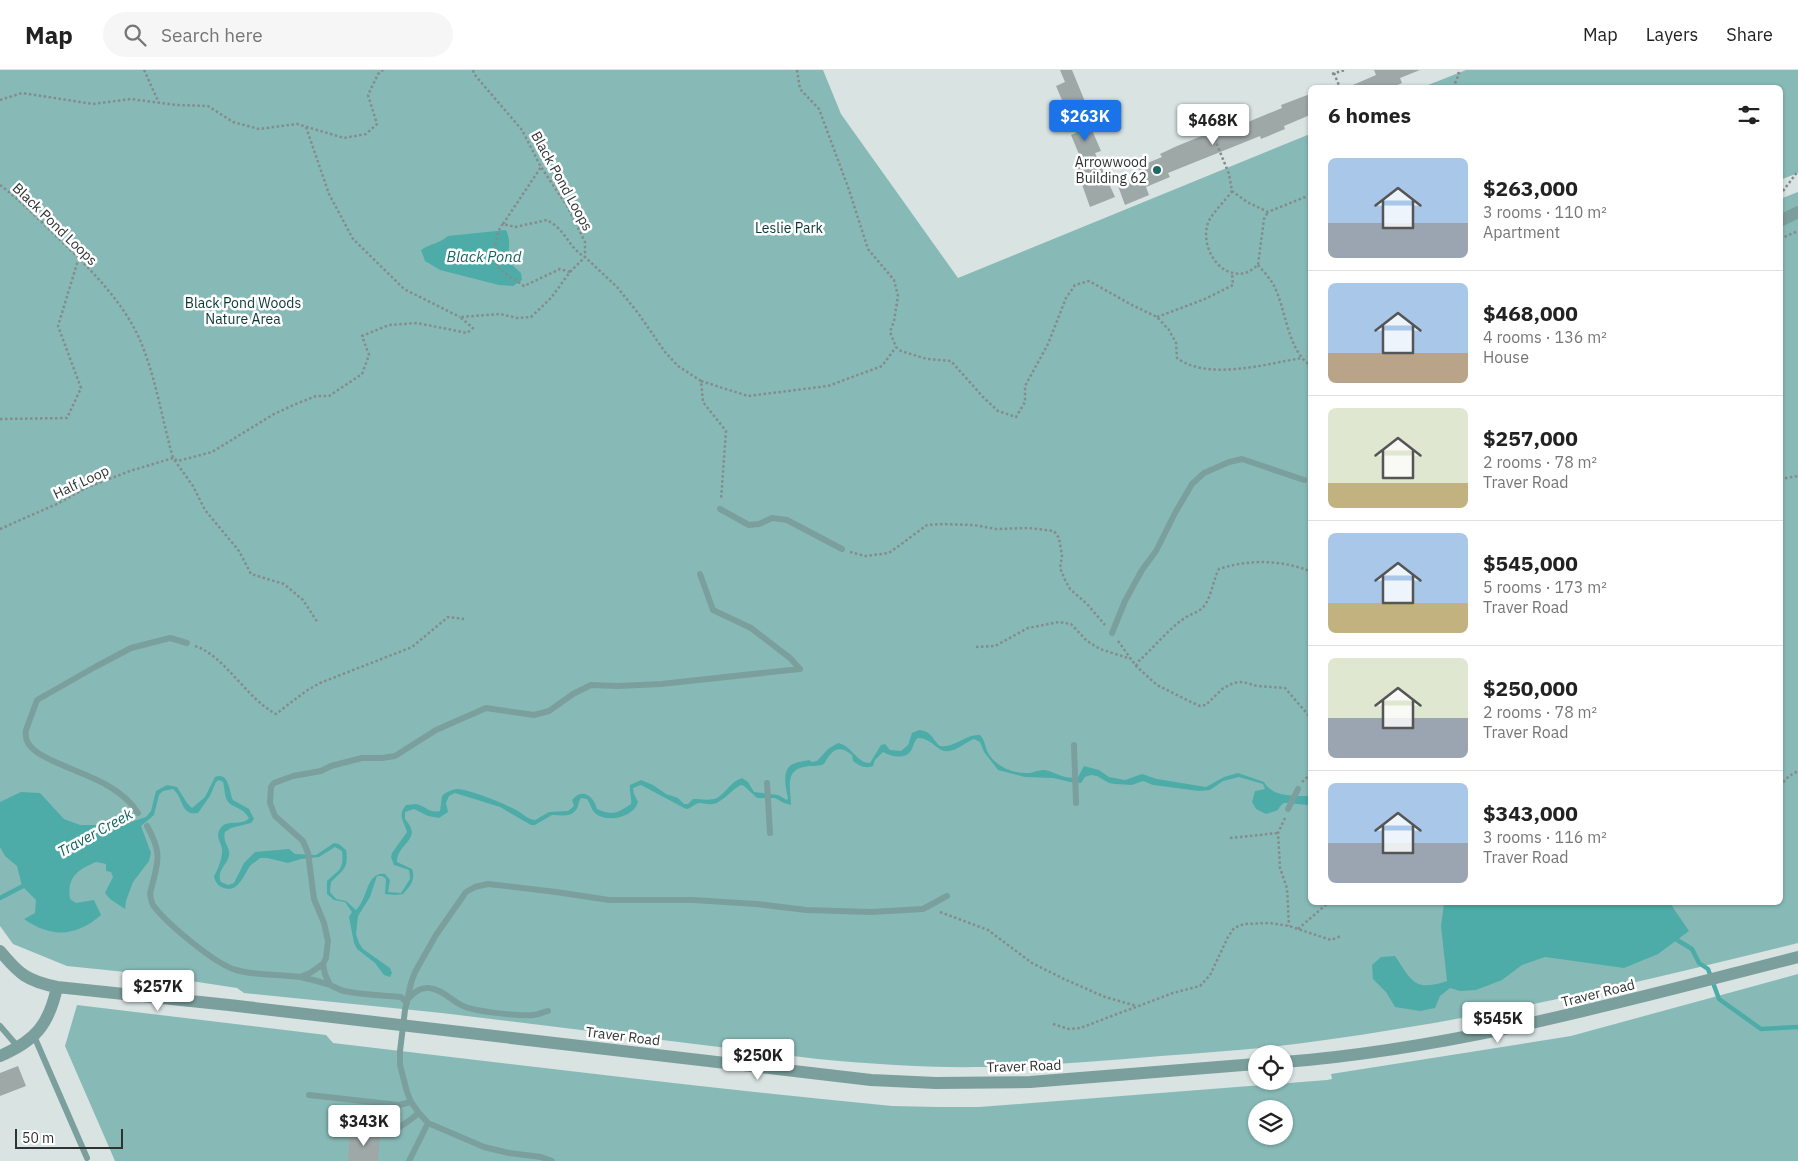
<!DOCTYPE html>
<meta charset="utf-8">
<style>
body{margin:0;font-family:"IBM Plex Sans",sans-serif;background:#f6f6f6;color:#222;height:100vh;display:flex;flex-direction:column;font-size:19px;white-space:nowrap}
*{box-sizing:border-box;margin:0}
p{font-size:16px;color:#767676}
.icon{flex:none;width:28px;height:28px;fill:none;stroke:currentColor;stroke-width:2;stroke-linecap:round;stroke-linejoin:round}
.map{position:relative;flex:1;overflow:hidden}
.details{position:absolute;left:1308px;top:15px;width:475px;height:820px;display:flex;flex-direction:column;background:#fff;border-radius:8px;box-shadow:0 1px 4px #0004}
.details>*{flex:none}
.controls{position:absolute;left:1248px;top:975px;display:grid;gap:10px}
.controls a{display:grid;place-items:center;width:45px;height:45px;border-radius:50%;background:#fff;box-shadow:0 1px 4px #0004;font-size:25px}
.scale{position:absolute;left:15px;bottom:12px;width:108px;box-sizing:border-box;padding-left:5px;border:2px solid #2e3332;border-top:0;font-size:14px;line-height:18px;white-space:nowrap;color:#2e3332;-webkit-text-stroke:4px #fff;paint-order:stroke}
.price{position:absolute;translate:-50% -42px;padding:0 11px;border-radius:5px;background:#fff;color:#222;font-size:16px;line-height:32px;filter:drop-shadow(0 1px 2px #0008)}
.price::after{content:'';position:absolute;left:50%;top:30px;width:15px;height:11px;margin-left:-8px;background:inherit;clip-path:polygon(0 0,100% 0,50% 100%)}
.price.active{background:#1a73e8;color:#fff}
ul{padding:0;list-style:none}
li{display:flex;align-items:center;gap:15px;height:125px;padding:0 20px}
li+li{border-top:1px solid #e0e0e0}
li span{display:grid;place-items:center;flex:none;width:140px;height:100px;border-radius:8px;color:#555}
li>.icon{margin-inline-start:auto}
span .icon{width:60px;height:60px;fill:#fffc;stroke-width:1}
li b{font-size:21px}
h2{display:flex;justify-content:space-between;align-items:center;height:60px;padding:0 20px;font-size:21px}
header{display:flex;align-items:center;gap:30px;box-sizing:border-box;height:70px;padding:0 25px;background:#fff;border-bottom:1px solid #e0e0e0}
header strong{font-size:24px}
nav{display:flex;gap:28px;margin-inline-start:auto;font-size:18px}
.search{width:350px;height:45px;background:#f6f6f6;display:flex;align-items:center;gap:12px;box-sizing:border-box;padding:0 18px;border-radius:28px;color:#767676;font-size:19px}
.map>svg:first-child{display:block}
</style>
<header>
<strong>Map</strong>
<div class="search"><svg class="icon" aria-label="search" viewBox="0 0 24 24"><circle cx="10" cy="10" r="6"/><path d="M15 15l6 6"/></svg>Search here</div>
<nav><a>Map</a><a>Layers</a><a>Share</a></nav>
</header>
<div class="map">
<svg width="1798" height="1091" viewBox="0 0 1798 1091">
<rect width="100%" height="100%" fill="#d8e3e2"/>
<path fill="#87bab7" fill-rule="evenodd" d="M 0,0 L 823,0 L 841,44 L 958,208 L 1310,64 L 1310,832 L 1780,832 L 1780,129 L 1798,122 L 1798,873 C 1642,912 1485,948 1325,970 C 1271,978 1216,982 1161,986 C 1102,991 1042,996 982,997 C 927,998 872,994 818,989 L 442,943 L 244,923 L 237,918 L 145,904 L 67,896 L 13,874 L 0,856 Z
M 1466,0 L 1798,0 L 1798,103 L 1780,110 L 1780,18 L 1423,17 Z
M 1798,904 L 1798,1091 L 115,1091 L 65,976 L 77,935 L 326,965 L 333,973 C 519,995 706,1018 892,1036 L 938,1037 L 979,1037 L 1327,1010 L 1332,1009 L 1331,1004 L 1571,966 ZM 1256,1039 L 1284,1039 L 1284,1066 L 1256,1066 Z"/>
<path fill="#4eaca8" d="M 506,160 C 511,170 509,180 507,190 L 521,203 L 522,210 L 513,216 L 499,215 L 440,200 L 425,191 L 421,180 C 431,173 439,174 448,166 Z
M 919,660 C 932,661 932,669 940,676 C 955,678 965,664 980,665 C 985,670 985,677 988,683 C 995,695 1011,703 1025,703 C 1031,704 1037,700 1044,700 C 1057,702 1063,710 1078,707 L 1084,696 L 1099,700 L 1109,707 L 1125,710 L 1142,704 L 1157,709 L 1206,717 L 1224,707 L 1238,703 L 1264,712 C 1272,727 1295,726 1310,726 L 1310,731 C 1297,731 1284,727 1278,740 L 1266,744 L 1256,739 L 1252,732 L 1255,721 L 1265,719 L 1263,714 L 1239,707 L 1223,711 L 1210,720 L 1199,721 L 1153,715 L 1143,711 L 1132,715 L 1115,714 L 1109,713 L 1097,706 L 1091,705 L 1085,707 L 1081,713 L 1070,712 L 1053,708 L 1025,707 L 998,700 L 984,682 L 980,672 L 974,669 C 966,672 958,680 949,681 C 937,683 934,669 918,668 C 913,672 914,677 910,682 C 904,690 890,686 883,682 L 875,690 L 873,696 C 865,699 859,696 853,691 L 852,685 C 838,674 832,680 824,694 C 817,697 811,695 804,697 C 784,701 791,719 791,735 L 784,733 L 775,728 L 757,728 L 744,716 L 741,715 C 731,720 721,734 712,734 C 708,735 704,733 700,733 C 694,733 692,739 686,739 L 641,715 L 633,718 L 634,724 L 638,732 C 634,747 607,754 595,743 C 591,739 590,733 587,729 L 581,728 C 578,732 579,736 576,740 C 570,748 560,745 552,745 L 535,755 L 531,755 L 500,737 L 455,723 L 449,726 L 446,733 L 448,742 L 439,748 L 428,746 L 414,739 L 405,742 L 405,749 C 424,770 397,773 397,792 L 412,799 C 416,810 410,816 403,824 L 395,825 L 385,824 L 386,809 L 382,806 L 377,806 L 370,827 L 358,846 L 356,864 L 359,873 L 363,879 L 390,898 L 392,903 L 390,907 L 384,905 L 375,893 L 357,879 L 354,873 L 349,847 L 352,842 L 345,832 L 334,830 L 327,824 L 327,811 C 339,800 344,800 342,781 L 335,777 L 319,787 L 301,789 L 288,793 L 267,788 L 260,788 C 257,791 253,793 250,796 C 244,805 238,823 224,818 C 218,816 215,812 214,806 C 218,800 223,786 222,779 C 221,772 215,767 220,759 C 226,748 241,757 249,748 C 242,737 236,739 229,733 C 224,728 225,718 223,712 L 219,710 L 216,712 L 210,726 L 198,743 C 180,746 184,728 173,719 L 163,721 L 159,725 L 154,745 L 141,756 L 151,783 L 149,791 L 133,812 L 126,831 L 125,839 L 110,829 L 105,823 L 113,807 L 111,802 L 106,801 L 106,794 L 96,792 C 77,800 67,807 70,829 L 76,833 L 94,830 L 101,845 C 76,867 51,868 24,849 L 35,843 L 36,830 L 22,816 L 17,796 L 5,786 L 0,777 L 0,732 L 21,722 L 40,723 L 64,749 L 80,755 L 95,755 L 113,758 L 146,747 L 151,741 L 156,721 L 167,715 L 177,717 L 187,733 L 192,738 L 205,727 L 215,707 C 229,701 229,721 233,730 L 249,739 L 254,749 L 251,753 L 231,758 L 225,762 C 222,773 231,777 229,786 C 227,795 216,801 221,812 L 228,815 L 234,813 L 244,793 L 255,782 L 289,779 L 295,784 L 316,785 L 334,773 L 339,774 L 346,780 C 349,799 343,800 331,812 L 330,822 L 336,829 L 346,831 L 356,840 C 368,829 366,801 385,804 L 390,810 L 388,822 L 401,823 L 410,809 L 409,800 L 394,795 L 391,787 L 392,783 L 407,762 C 404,751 397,746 406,735 C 409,735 412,734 415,734 C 425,735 429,744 440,741 L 442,726 C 446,722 451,720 456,719 C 467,718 508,735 518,741 C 524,745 528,749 535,750 L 549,742 L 568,741 L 574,736 L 572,730 C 582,717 594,726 597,739 C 614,746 617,743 631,734 C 632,727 629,722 630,715 L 641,710 L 653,715 L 666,724 L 678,728 L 684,734 L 688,734 L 693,729 C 700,729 711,731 717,728 C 726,723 730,712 742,708 L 748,712 L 754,722 L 778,725 L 787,730 L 788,728 C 786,719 781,699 793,694 C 797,692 804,691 809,690 L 812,692 L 817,691 L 828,679 L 838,673 C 853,676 856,693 870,693 L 881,675 L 885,674 L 890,680 L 901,681 L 908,675 L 912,663 Z
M 1444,833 L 1671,833 L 1674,839 L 1689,861 L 1658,884 L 1624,898 L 1545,887 L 1522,895 L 1502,910 L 1476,920 L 1460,921 L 1450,918 L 1440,926 L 1435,938 L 1420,941 L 1395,937 L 1386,922 L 1373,909 L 1372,895 L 1381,887 L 1395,886 C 1412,911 1414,922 1447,911 L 1441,856 Z"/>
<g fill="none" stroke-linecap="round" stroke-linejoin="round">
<path stroke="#4eaca8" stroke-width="4.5" d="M 1280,730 L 1310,733
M 0,828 L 25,815
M 1674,868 L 1692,879 L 1699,893 L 1708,899 L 1719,929 L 1761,959 L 1798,957"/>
</g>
<path fill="#9ea8a7" d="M 1060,0 L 1072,0 L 1093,51 L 1089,53 L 1101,81 L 1095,83 L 1115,127 L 1090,137 L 1074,92 L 1081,89 L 1071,65 L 1076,63 L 1056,16 L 1065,12 Z
M 1374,0 L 1420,0 L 1400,8 L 1402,13 L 1391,18 L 1346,18 L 1376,5 Z
M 1310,24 L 1310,45 L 1284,56 L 1285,59 L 1261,69 L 1260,66 L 1168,103 L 1170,107 L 1146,117 L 1149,125 L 1125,135 L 1118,116 L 1142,106 L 1138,97 L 1162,87 L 1160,84 L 1177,76 L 1246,48 L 1248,52 L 1282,38 L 1281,35 Z
M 18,996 L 26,1016 L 0,1026 L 0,1003 Z
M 350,1061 L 378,1064 L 380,1066 L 378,1091 L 348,1091 Z"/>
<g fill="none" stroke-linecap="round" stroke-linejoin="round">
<path stroke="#848c8b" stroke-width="2.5" stroke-dasharray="2.5 2.5" stroke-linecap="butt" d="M 144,0 L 159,33
M 797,0 L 800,19 L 819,39 L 848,117 L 868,179 L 894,210 L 898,226 L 894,251 L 890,262 L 896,277 L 901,281 L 927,289 L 951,291 L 983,327 L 998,341 L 1016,347 L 1025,332 L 1025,316 L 1048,274 L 1066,228 L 1075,215 L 1089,211 L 1132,235 L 1157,247 L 1169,260 L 1176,273 L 1177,288 C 1208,311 1266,294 1302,288
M 1334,3 L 1340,18
M 1332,4 L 1345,0
M 1453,18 L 1459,4 L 1457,0
M 0,30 L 22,23 L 93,34 L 131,29 L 176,35 L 208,36 L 233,52 L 259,59 L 297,54 L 344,68 L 366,64 L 377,54 L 368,25 L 378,4 L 383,0
M 1209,55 L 1229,104 L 1232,121 L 1247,132 L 1268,142 L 1310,125
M 306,57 L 329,124 L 353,169 L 404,219 L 460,247
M 0,115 C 20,130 36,147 54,164 C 86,195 122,229 140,270 C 156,308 162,349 173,388 L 178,391 L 212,382 L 274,344 L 296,334 L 316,326 L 329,326 L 362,304 L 369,285 L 362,266 L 389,255 L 417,253 L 467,263 L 473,258 L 460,247 L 500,244 L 517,248 L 531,247 L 551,228 L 570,202 L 585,187 L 585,172 L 567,136 L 541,97 L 522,60 L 474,4 L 473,0
M 1232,121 C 1226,130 1211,144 1208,153 C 1200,175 1218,209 1245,203 C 1249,202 1254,198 1258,195 L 1264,149 L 1268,142
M 1780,125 L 1798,101
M 503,154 L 541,97
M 1780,169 L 1798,161
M 1258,195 C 1263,201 1269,207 1273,214 C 1286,237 1287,280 1310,295
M 570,202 L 560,199 L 524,216 C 518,211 502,203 498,197 C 492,188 496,160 503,154 L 515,157 L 547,150 C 550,152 554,154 557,157 C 568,167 571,179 585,187 L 617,217 L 638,243 L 665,282 L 678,296 L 701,311 L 703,332 L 726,361 L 721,430
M 1157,247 L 1205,229 L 1233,215 L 1232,203
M 701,311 L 748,326 L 828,316 L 882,296 L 896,277
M 0,349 L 67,348 L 81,318 L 58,256 L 79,187
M 1780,409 L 1798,406
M 0,459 L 57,434 L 88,417 L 130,401 L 173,388 L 193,416 L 205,440 L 239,481 L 251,504 L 284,514 L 303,530 L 318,553
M 850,482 L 865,486 L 889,483 L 927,455 L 942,454 L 974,455 L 996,459 L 1029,458 L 1054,461 L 1059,468 L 1062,486 L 1060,498 L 1065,510 L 1070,519 L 1087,534 L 1105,555
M 1118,571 L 1136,596 L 1157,615 L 1191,632 L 1200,636 L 1206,635 L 1222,619 L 1233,613 L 1243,612 L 1257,616 L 1285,618 L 1310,647
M 195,576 C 224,585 247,629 276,644 L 306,621 L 320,613 L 412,577 L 448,547 L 464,549
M 976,577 L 995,576 L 1028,558 L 1059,552 L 1071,554 L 1087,571 L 1100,579 L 1131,589
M 1136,596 L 1139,591 C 1152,579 1169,559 1182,550 C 1189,544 1199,543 1205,535 C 1212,524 1213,510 1219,499 C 1249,489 1281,490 1310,501
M 1302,712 L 1310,705
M 1780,716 L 1789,706 L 1798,701
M 1285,748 L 1278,763 L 1280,798 L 1287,818 L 1289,856
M 1230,768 L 1278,763
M 940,842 L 988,860 L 1032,893 L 1064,909 L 1105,927 L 1137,936
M 1298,859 L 1329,832
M 1053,954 L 1069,959 L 1080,958 L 1173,923 L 1200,916 L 1210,905 L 1228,867 L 1234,858 L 1244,854 L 1270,853 L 1289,856 L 1331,870 L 1341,866"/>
<path stroke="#7b9f9d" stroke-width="6" d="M 720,439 L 749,455 L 759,454 L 772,448 L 787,450 L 842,479
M 1112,563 L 1125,531 L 1142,500 L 1156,481 L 1175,443 L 1192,414 L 1204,403 L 1229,392 L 1242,389 L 1304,410
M 1074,675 L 1076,733
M 767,713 L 770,763
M 1288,739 L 1298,719
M 138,743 C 117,709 70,703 38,683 C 30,677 24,671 26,660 L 37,630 L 95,597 L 131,578 L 170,568 L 187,573
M 147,756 C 164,786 157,793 150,824 C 151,828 151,832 153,835 C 166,853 215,894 236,900 C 257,906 279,904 300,907 C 310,909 321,912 330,915 C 335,917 339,920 344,921 C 362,925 382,925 401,927 L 407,933
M 300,907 L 310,903 L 323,894
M 330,915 L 325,904 L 323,894 L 326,888 L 328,871 L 324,853 L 314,829 L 308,783 L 303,771 L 275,746 L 270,733 L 271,717 L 274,713 L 293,706 L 321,701 L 331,696 L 362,688 L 382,688 L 395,686 L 436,660 L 486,638 L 534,645 L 549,641 L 573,624 L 591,615 L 618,616 L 661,614 L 800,599 L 790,588 L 751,558 L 713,540 L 700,504
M 409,928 C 414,922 420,917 429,918 C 442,919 452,931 463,936 C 476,942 519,946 533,945 C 538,945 543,942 548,941
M 0,956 L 19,978
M 34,966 L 87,1088
M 309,1025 L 399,1035 L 411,1032
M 383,1062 C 398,1061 407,1052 419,1043
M 409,1091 L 428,1053
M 552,1091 L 541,1087 L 509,1083 L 484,1077 L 428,1053 L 419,1043 L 411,1032 L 407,1022 L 400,995 L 400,981 L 405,940 L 411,913 L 415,902 L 436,865 L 466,822 L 475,817 L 488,814 L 556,822 L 609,830 L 693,830 L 757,834 L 806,840 L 871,842 L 923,839 L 947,826"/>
<path stroke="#7b9f9d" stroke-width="12" d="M 1780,151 L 1798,142
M 0,881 C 19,904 27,911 57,917 L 229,935 L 871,1010 L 936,1013 L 1030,1012 L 1256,994
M 0,986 C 35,971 49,955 57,917
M 1284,992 C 1460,978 1628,930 1798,887"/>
</g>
<circle fill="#1e6a67" stroke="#fff" stroke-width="2" cx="1157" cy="100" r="5"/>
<g text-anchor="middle" stroke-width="5" stroke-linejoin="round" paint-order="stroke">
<g font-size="14" fill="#2e3332" stroke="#fff" text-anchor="end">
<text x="1147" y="97">Arrowwood<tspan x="1147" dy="16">Building 62</tspan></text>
</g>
<g font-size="14" fill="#2e3332" stroke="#fff">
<text transform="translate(562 111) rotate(61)" y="5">Black Pond Loops</text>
<text transform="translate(55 154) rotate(44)" y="5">Black Pond Loops</text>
<text transform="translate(81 412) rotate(-25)" y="5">Half Loop</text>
<text transform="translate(1598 923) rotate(-14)" y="5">Traver Road</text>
<text transform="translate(623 966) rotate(7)" y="5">Traver Road</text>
<text transform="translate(1024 996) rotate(-2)" y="5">Traver Road</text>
</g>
<g font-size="14" fill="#083735" stroke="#fff">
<text x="789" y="163">Leslie Park</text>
<text x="243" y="238">Black Pond Woods<tspan x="243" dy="16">Nature Area</tspan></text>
</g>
<g font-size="15" font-style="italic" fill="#176461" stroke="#fff">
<text x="484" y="192">Black Pond</text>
<text transform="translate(95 763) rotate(-29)" y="5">Traver Creek</text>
</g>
</g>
</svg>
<div class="controls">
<a><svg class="icon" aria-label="locate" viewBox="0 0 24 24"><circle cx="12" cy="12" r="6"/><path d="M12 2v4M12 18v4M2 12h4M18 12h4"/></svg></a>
<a><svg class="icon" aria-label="layers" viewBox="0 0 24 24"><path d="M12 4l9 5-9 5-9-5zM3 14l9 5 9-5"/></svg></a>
</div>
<div class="scale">50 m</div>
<b class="price active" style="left:1085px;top:72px">$263K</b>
<b class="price" style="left:1213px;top:76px">$468K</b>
<b class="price" style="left:158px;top:942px">$257K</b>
<b class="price" style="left:1498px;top:974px">$545K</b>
<b class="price" style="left:758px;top:1011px">$250K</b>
<b class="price" style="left:364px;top:1077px">$343K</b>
<section class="details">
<h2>6 homes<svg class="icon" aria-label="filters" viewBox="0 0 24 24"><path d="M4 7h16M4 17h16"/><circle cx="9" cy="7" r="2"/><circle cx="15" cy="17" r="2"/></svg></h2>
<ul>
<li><span style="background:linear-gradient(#a9c7e8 65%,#9aa5b1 0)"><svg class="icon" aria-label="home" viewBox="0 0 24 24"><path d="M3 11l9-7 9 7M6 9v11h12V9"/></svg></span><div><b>$263,000</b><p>3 rooms · 110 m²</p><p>Apartment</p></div></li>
<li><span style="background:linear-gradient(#a9c7e8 70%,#b9a48a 0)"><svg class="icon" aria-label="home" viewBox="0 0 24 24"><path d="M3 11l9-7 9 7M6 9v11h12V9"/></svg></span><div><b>$468,000</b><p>4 rooms · 136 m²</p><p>House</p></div></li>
<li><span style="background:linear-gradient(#dfe7d0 75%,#c2b280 0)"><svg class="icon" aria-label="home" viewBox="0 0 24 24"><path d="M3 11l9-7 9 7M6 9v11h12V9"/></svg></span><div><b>$257,000</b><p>2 rooms · 78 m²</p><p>Traver Road</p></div></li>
<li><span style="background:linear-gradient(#a9c7e8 70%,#c2b280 0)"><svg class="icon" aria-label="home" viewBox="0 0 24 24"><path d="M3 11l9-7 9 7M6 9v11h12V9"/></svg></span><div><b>$545,000</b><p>5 rooms · 173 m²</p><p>Traver Road</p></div></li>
<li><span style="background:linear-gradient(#dfe7d0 60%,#9aa5b1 0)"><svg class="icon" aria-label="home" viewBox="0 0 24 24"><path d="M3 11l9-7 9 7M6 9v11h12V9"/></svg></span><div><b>$250,000</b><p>2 rooms · 78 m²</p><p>Traver Road</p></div></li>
<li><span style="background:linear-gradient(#a9c7e8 60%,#9aa5b1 0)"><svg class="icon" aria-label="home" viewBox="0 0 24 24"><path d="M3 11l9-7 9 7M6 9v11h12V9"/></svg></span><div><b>$343,000</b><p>3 rooms · 116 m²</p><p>Traver Road</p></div></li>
</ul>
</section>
</div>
